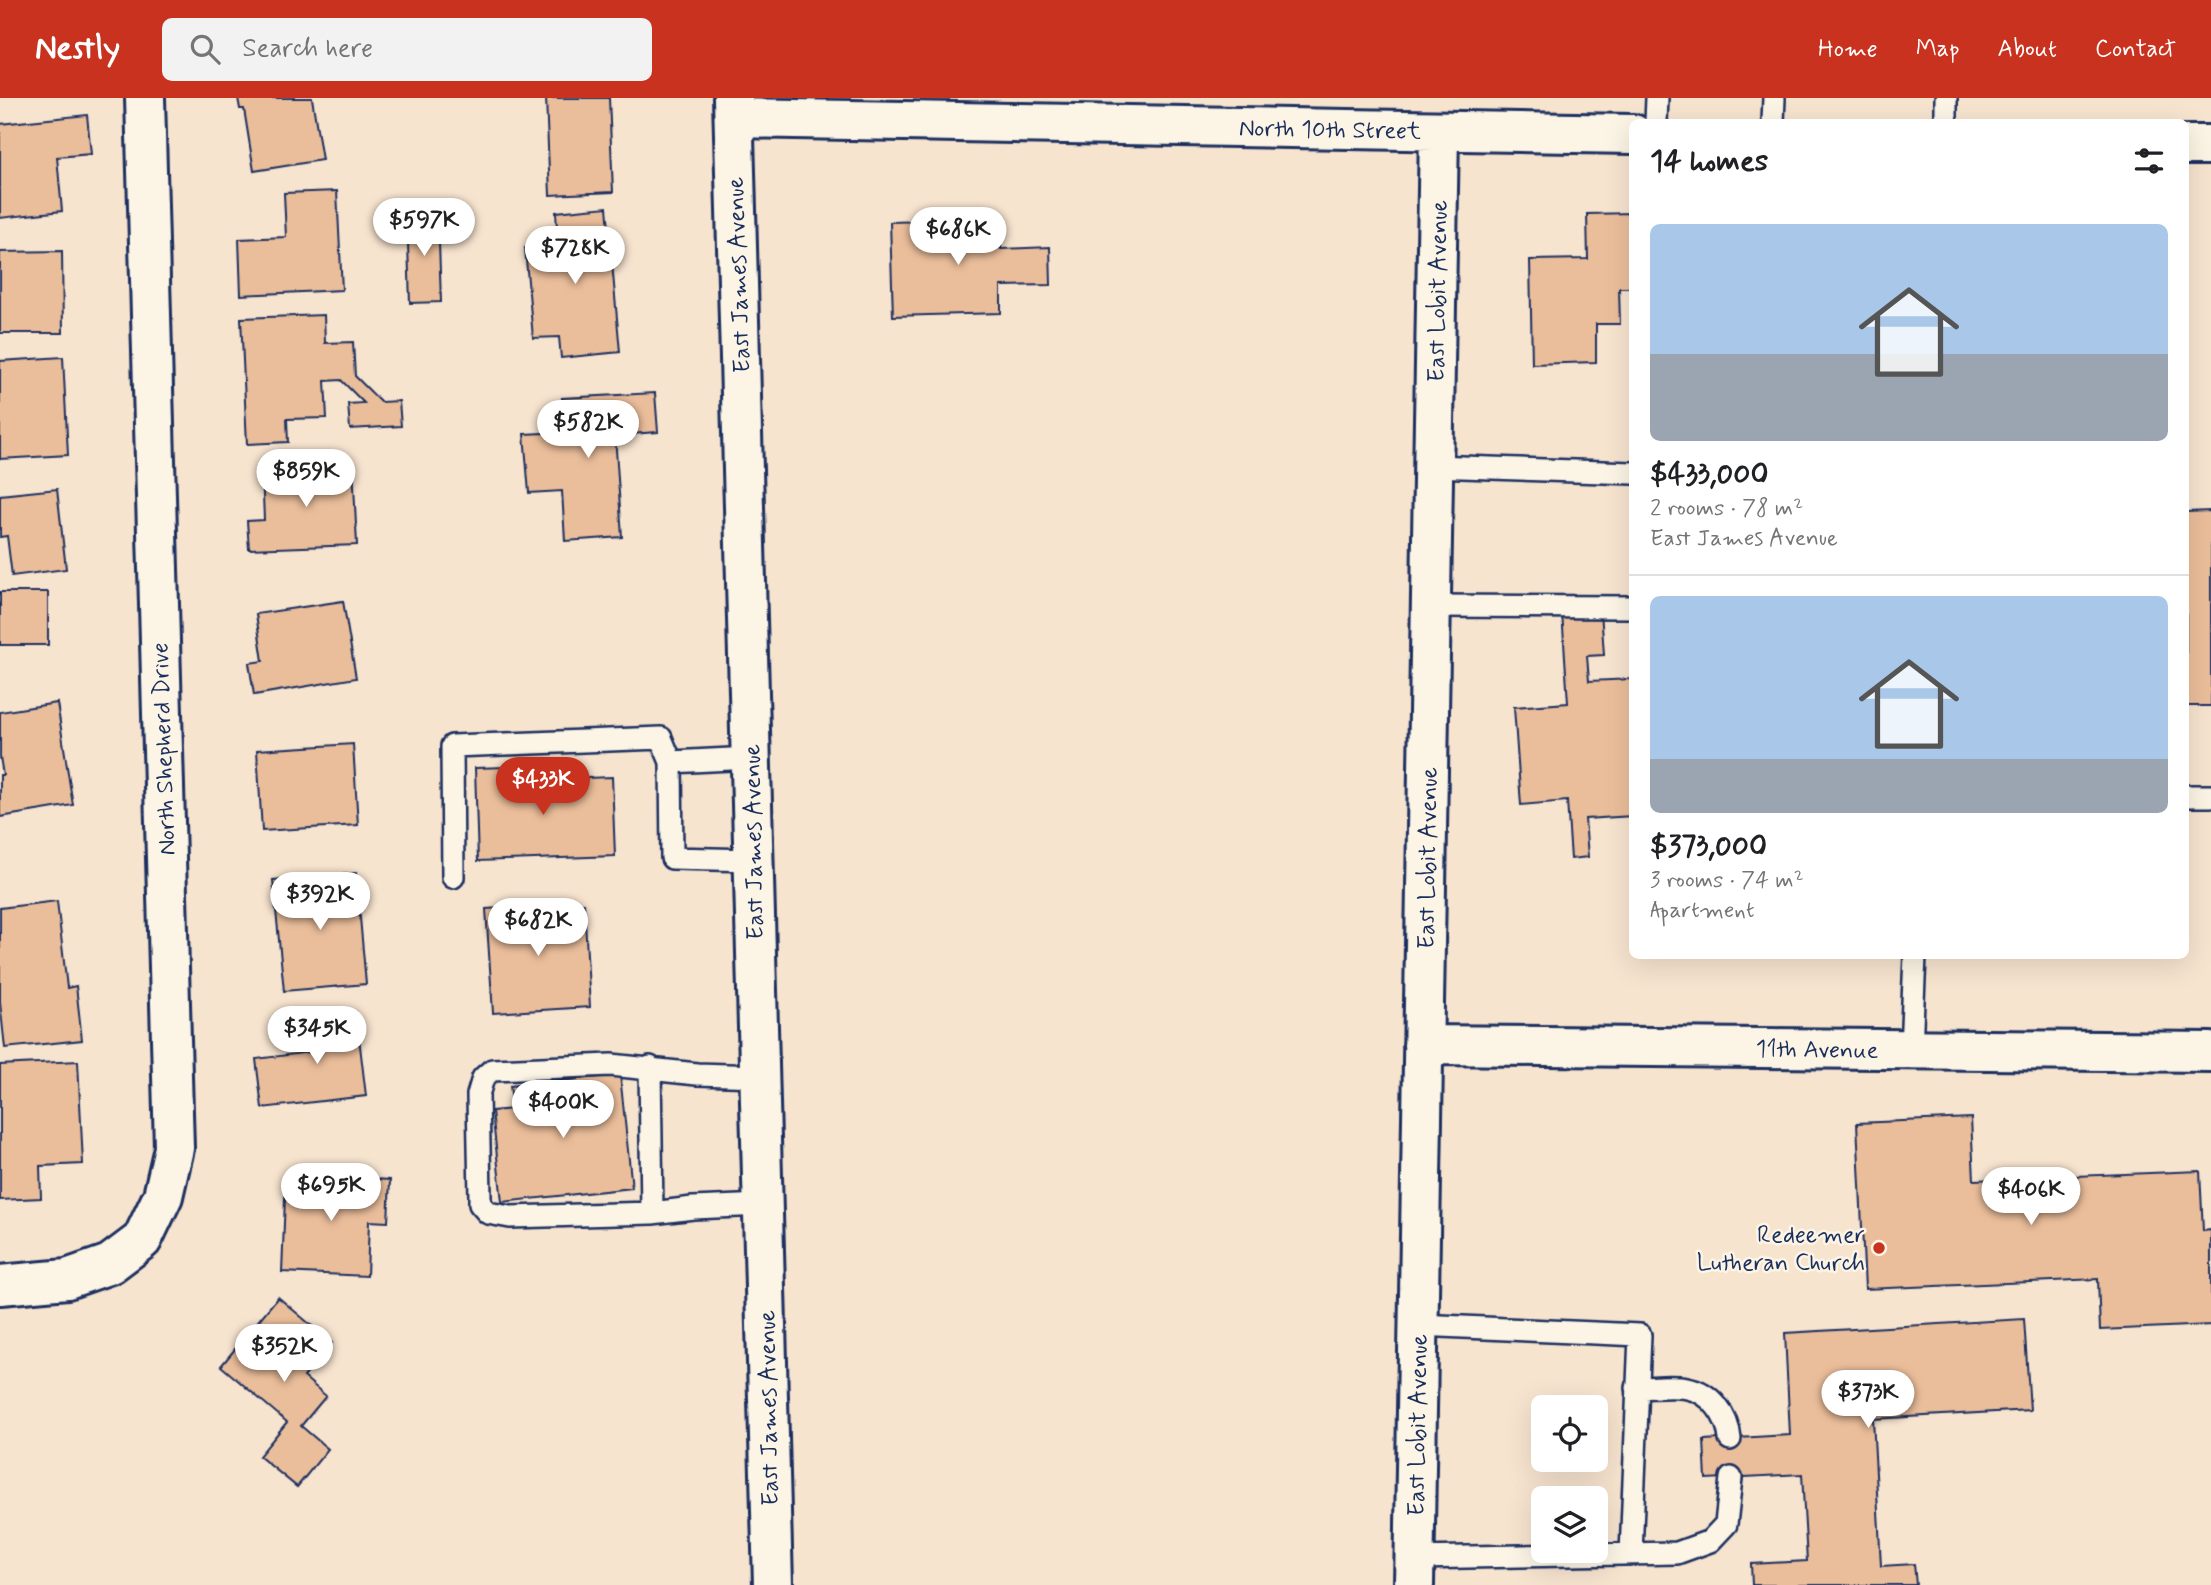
<!DOCTYPE html>
<meta charset="utf-8">
<style>
body{margin:0;font-family:Mynerve,sans-serif;background:#f2f2f2;color:#202124;height:100vh;display:flex;flex-direction:column;font-size:26px;white-space:nowrap}
*{box-sizing:border-box;margin:0}
p{font-size:23px;color:#757577}
.icon{flex:none;width:38px;height:38px;fill:none;stroke:currentColor;stroke-width:2;stroke-linecap:round;stroke-linejoin:round}
.map{position:relative;flex:1;overflow:hidden}
.panel{position:absolute;left:1629px;top:21px;width:560px;height:840px;display:flex;flex-direction:column;background:#fff;border-radius:10px;box-shadow:0 7px 28px #0002}
.panel>*{flex:none}
.controls{position:absolute;left:1531px;top:1297px;display:grid;gap:14px}
.controls a{display:grid;place-items:center;width:77px;height:77px;border-radius:10px;background:#fff;box-shadow:0 7px 28px #0002;font-size:35px}
.price{position:absolute;translate:-50% -60px;padding:0 16px;border-radius:24px;background:#fff;color:#222;font-size:23px;line-height:46px;filter:drop-shadow(0 2px 4px #0008)}
.price::after{content:'';position:absolute;left:50%;top:42px;width:21px;height:16px;margin-left:-10px;background:inherit;clip-path:polygon(0 0,100% 0,50% 100%)}
.price.current{background:#c8321e;color:#fff}
ul{padding:0;list-style:none}
li{display:grid;align-content:center;gap:14px;height:371px;padding:0 21px}
li+li{border-top:2px solid #e0e0e0}
li span{display:grid;place-items:center;height:217px;border-radius:10px;color:#555}
li>.icon{margin-inline-start:auto}
span .icon{width:126px;height:126px;fill:#fffc;stroke-width:1}
li b{font-size:30px}
h2{display:flex;justify-content:space-between;align-items:center;height:84px;padding:0 21px;font-size:30px}
header{display:flex;align-items:center;gap:42px;box-sizing:border-box;height:98px;padding:0 35px;background:#c8321e;color:#fff}
header strong{font-size:33px}
nav{display:flex;gap:38px;margin-inline-start:auto;font-size:24px}
.search{width:490px;height:63px;background:#f2f2f2;display:flex;align-items:center;gap:18px;box-sizing:border-box;padding:0 24px;border-radius:10px;color:#757577;font-size:26px}
.map>svg:first-child{display:block}
</style>
<header>
<strong>Nestly</strong>
<div class="search"><svg class="icon" aria-label="search" viewBox="0 0 24 24"><circle cx="10" cy="10" r="6"/><path d="M15 15l6 6"/></svg>Search here</div>
<nav><a>Home</a><a>Map</a><a>About</a><a>Contact</a></nav>
</header>
<div class="map">
<svg width="2211" height="1487" viewBox="0 0 2211 1487">
<rect width="100%" height="100%" fill="#f7e4cf"/>
<filter id="ink" filterUnits="userSpaceOnUse"><feTurbulence type="fractalNoise" baseFrequency=".0143" numOctaves="2"/><feDisplacementMap in="SourceGraphic" scale="14" xChannelSelector="R" yChannelSelector="G"/><feConvolveMatrix kernelMatrix="1 2 1 2 8 2 1 2 1" color-interpolation-filters="sRGB"/></filter>
<g filter="url(#ink)">
<path fill="#ebbe9b" stroke="#1b2f5e" stroke-width="2" d="M 238,0 L 312,0 L 322,62 L 254,73 L 244,11 L 240,11 Z
M 546,0 L 609,0 L 613,94 L 550,97 Z
M 87,17 L 91,56 L 57,59 L 62,113 L 0,120 L 0,26 Z
M 337,93 L 342,192 L 241,197 L 239,141 L 286,139 L 284,95 Z
M 607,109 L 620,254 L 561,260 L 559,239 L 533,240 L 525,150 L 558,147 L 556,114 Z
M 438,114 L 441,204 L 410,205 L 407,116 Z
M 1633,115 L 1633,190 L 1619,190 L 1620,226 L 1596,226 L 1596,264 L 1532,266 L 1530,162 L 1588,161 L 1587,116 Z
M 1000,121 L 1001,151 L 1050,149 L 1051,187 L 1001,188 L 1001,215 L 893,218 L 890,124 Z
M 62,153 L 63,235 L 0,235 L 0,154 Z
M 324,217 L 325,245 L 353,244 L 355,278 L 381,304 L 399,303 L 401,328 L 350,331 L 348,306 L 364,305 L 341,282 L 325,283 L 327,320 L 287,321 L 288,344 L 247,346 L 241,220 Z
M 63,259 L 68,357 L 0,361 L 0,263 Z
M 655,295 L 658,334 L 615,337 L 622,439 L 565,443 L 562,393 L 529,395 L 524,336 L 564,334 L 562,300 Z
M 353,367 L 357,447 L 249,451 L 247,423 L 264,422 L 262,371 Z
M 57,391 L 66,471 L 12,478 L 7,438 L 0,439 L 0,397 Z
M 2211,413 L 2211,608 L 2186,608 L 2186,414 Z
M 0,494 L 48,494 L 48,547 L 0,547 Z
M 343,503 L 356,580 L 254,597 L 249,565 L 263,563 L 256,516 Z
M 1601,512 L 1604,557 L 1587,558 L 1589,583 L 1633,581 L 1633,718 L 1585,721 L 1588,759 L 1571,761 L 1567,703 L 1521,707 L 1514,609 L 1568,605 L 1562,514 Z
M 57,605 L 73,707 L 0,719 L 0,677 L 3,677 L 0,659 L 0,614 Z
M 353,646 L 358,727 L 262,733 L 257,652 Z
M 506,669 L 506,683 L 612,679 L 615,758 L 478,763 L 475,670 Z
M 356,775 L 366,886 L 284,893 L 273,782 Z
M 57,803 L 67,890 L 76,888 L 82,942 L 5,950 L 0,904 L 0,810 Z
M 584,805 L 590,909 L 493,915 L 486,811 Z
M 356,914 L 366,998 L 262,1010 L 256,961 L 311,954 L 307,920 Z
M 78,963 L 83,1066 L 40,1068 L 41,1100 L 0,1102 L 0,967 Z
M 620,977 L 632,1090 L 502,1104 L 492,1013 L 513,1011 L 510,988 Z
M 1971,1020 L 1974,1082 L 2200,1073 L 2203,1133 L 2211,1132 L 2211,1227 L 2100,1232 L 2098,1181 L 1865,1191 L 1857,1025 Z
M 286,1076 L 390,1082 L 388,1124 L 369,1123 L 367,1178 L 282,1174 Z
M 278,1199 L 332,1245 L 304,1279 L 326,1298 L 301,1328 L 328,1351 L 297,1389 L 259,1358 L 287,1324 L 221,1268 Z
M 2024,1221 L 2030,1312 L 1873,1321 L 1881,1468 L 1914,1466 L 1916,1487 L 1752,1487 L 1751,1466 L 1807,1463 L 1802,1376 L 1706,1381 L 1704,1342 L 1790,1337 L 1785,1235 Z"/>
<g fill="none" stroke-linecap="round" stroke-linejoin="round">
<g stroke="#1b2f5e" stroke-width="26">
<path id="service" d="M 1656,24 L 1657,0
M 1773,24 L 1774,0
M 1946,24 L 1946,0
M 1433,368 L 1633,375
M 1431,508 L 1633,509
M 751,660 L 671,664 L 672,760 L 753,762
M 2186,698 L 2211,698
M 453,779 L 452,648 L 661,640 L 671,664
M 1911,951 L 1915,858
M 650,969 L 652,1115
M 759,978 L 697,976 L 611,967 L 492,972 L 483,980 L 478,997 L 480,1099 L 480,1106 L 488,1115 L 510,1119 L 652,1115 L 693,1110 L 763,1107
M 1419,1227 L 1640,1237 L 1631,1456
M 1637,1290 C 1652,1290 1672,1287 1687,1290 C 1711,1294 1728,1318 1730,1341
M 1415,1460 L 1677,1455 L 1710,1443 L 1726,1426 L 1731,1380"/>
</g>
<g stroke="#1b2f5e" stroke-width="44">
<path id="minor" d="M 734,20 L 1633,36
M 2186,47 L 2211,47
M 1423,947 L 2211,954
M 0,1187 L 67,1181 L 110,1166 L 142,1142 L 163,1098 L 174,1050 L 145,0
M 1414,1487 L 1439,33"/>
</g>
<g stroke="#1b2f5e" stroke-width="44">
<path id="tertiary" d="M 733,0 L 773,1487"/>
</g>
<use href="#service" stroke="#fcf5e5" stroke-width="21"/>
<use href="#minor" stroke="#fcf5e5" stroke-width="38"/>
<use href="#tertiary" stroke="#fcf5e5" stroke-width="38"/>
</g>
</g>
<circle fill="#c8321e" stroke="#fcf5e5" stroke-width="2.5" cx="1879" cy="1150" r="7"/>
<g text-anchor="middle" stroke-width="5" stroke-linejoin="round" paint-order="stroke">
<g font-size="24" fill="#1b2f5e" stroke="#fcf5e5">
<text transform="translate(1330 31) rotate(1)" y="8">North 10th Street</text>
<text transform="translate(738 177) rotate(-92)" y="8">East James Avenue</text>
<text transform="translate(1437 193) rotate(-89)" y="8">East Lobit Avenue</text>
<text transform="translate(163 651) rotate(-92)" y="8">North Shepherd Drive</text>
<text transform="translate(753 744) rotate(-91)" y="8">East James Avenue</text>
<text transform="translate(1427 760) rotate(-89)" y="8">East Lobit Avenue</text>
<text transform="translate(1817 951) rotate(1)" y="8">11th Avenue</text>
<text transform="translate(768 1310) rotate(-91)" y="8">East James Avenue</text>
<text transform="translate(1417 1327) rotate(-89)" y="8">East Lobit Avenue</text>
</g>
<g font-size="24" fill="#1b2f5e" stroke="#fcf5e5" text-anchor="end">
<text x="1865" y="1144">Redeemer<tspan x="1865" dy="28">Lutheran Church</tspan></text>
</g>
</g>
</svg>
<div class="controls">
<a><svg class="icon" aria-label="locate" viewBox="0 0 24 24"><circle cx="12" cy="12" r="6"/><path d="M12 2v4M12 18v4M2 12h4M18 12h4"/></svg></a>
<a><svg class="icon" aria-label="layers" viewBox="0 0 24 24"><path d="M12 4l9 5-9 5-9-5zM3 14l9 5 9-5"/></svg></a>
</div>
<b class="price" style="left:424px;top:160px">$597K</b>
<b class="price" style="left:958px;top:169px">$686K</b>
<b class="price" style="left:575px;top:188px">$728K</b>
<b class="price" style="left:588px;top:362px">$582K</b>
<b class="price" style="left:306px;top:411px">$859K</b>
<b class="price current" style="left:543px;top:719px">$433K</b>
<b class="price" style="left:320px;top:834px">$392K</b>
<b class="price" style="left:538px;top:860px">$682K</b>
<b class="price" style="left:317px;top:968px">$345K</b>
<b class="price" style="left:563px;top:1042px">$400K</b>
<b class="price" style="left:331px;top:1125px">$695K</b>
<b class="price" style="left:2031px;top:1129px">$406K</b>
<b class="price" style="left:284px;top:1286px">$352K</b>
<b class="price" style="left:1868px;top:1332px">$373K</b>
<section class="panel">
<h2>14 homes<svg class="icon" aria-label="filters" viewBox="0 0 24 24"><path d="M4 7h16M4 17h16"/><circle cx="9" cy="7" r="2"/><circle cx="15" cy="17" r="2"/></svg></h2>
<ul>
<li><span style="background:linear-gradient(#a9c7e8 60%,#9aa5b1 0)"><svg class="icon" aria-label="home" viewBox="0 0 24 24"><path d="M3 11l9-7 9 7M6 9v11h12V9"/></svg></span><div><b>$433,000</b><p>2 rooms · 78 m²</p><p>East James Avenue</p></div></li>
<li><span style="background:linear-gradient(#a9c7e8 75%,#9aa5b1 0)"><svg class="icon" aria-label="home" viewBox="0 0 24 24"><path d="M3 11l9-7 9 7M6 9v11h12V9"/></svg></span><div><b>$373,000</b><p>3 rooms · 74 m²</p><p>Apartment</p></div></li>
</ul>
</section>
</div>
